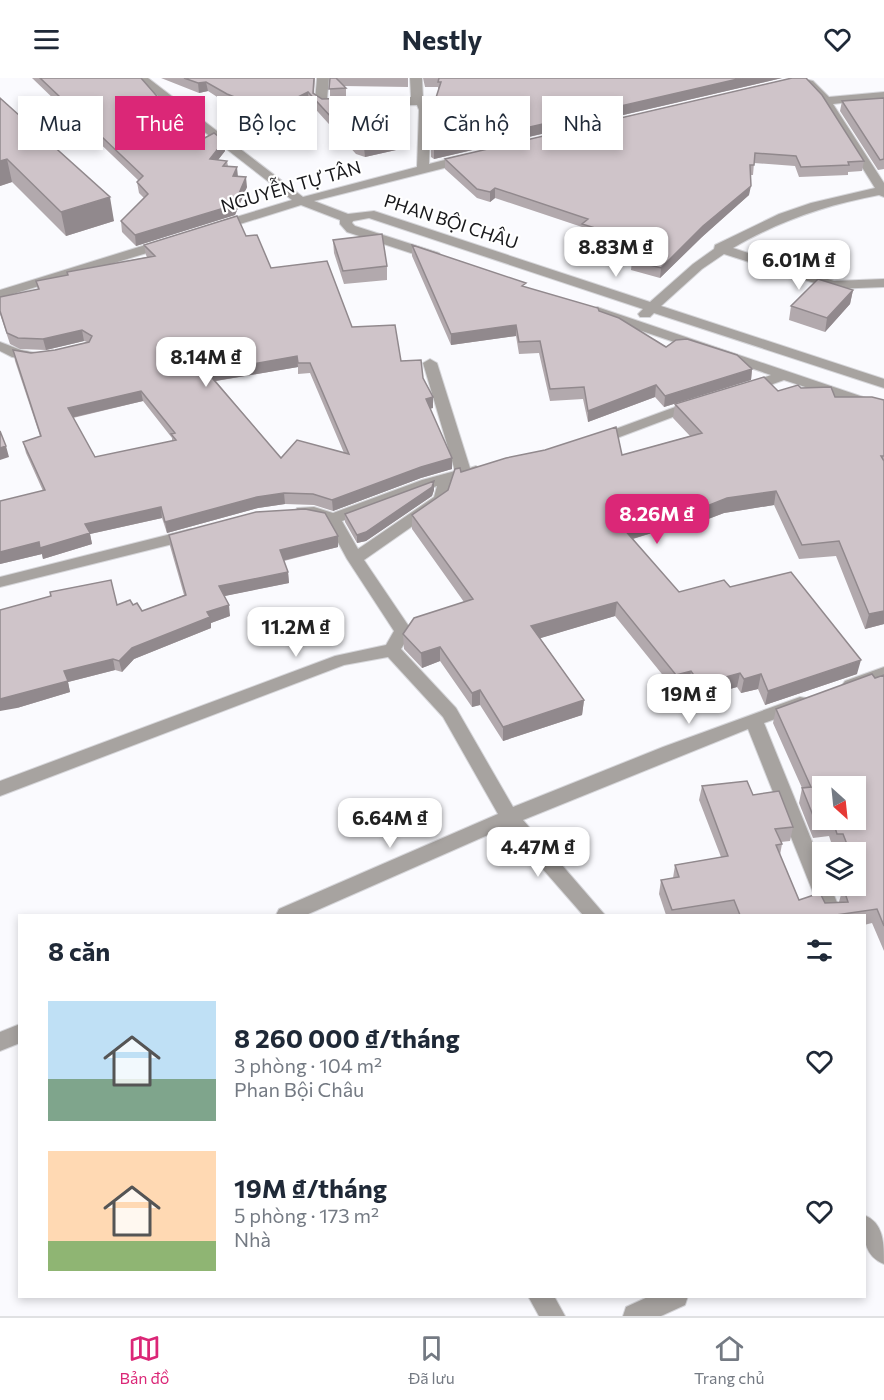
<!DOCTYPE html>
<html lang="vi">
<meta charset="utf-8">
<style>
body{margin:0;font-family:Commissioner,sans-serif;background:#f2f2f3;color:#1f2937;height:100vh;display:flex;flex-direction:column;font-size:22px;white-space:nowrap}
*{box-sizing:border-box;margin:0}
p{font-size:20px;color:#747a83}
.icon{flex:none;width:33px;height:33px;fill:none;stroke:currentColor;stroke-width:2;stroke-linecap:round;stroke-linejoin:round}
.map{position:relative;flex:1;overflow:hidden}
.panel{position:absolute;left:18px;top:836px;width:848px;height:384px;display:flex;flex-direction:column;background:#fff;border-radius:0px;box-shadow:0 3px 9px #0003}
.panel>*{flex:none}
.banner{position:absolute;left:18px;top:18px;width:849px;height:54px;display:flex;gap:12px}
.needle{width:39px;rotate:153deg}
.buttons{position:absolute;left:812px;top:698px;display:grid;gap:12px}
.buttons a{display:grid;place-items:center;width:54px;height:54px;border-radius:0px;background:#fff;box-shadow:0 3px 9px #0003;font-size:30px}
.price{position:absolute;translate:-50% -51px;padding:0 14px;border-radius:12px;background:#fff;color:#222;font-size:20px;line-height:39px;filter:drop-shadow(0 2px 3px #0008)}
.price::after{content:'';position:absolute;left:50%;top:36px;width:18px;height:14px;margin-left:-9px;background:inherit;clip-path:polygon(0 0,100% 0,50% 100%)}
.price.active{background:#db2777;color:#fff}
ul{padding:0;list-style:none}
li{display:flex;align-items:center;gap:18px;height:150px;padding:0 30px}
li span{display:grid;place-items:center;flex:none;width:168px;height:120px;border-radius:0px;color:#555}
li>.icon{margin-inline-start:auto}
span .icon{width:72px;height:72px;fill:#fffc;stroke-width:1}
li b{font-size:26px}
h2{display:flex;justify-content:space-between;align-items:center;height:72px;padding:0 30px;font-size:26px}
.chip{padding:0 21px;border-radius:0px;background:#fff;box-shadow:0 3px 9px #0003;font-size:21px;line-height:54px}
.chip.active{background:#db2777;color:#fff}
header{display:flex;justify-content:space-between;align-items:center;height:78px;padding:0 30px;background:#fff;font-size:27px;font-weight:700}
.tab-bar{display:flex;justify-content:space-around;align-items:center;height:84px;border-top:2px solid #e0e1e3;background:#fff;font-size:16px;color:#747a83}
.tab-bar a{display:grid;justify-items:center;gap:3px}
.tab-bar .active{color:#db2777}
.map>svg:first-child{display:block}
</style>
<header><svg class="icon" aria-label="menu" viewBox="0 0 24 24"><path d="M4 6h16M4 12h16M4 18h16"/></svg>Nestly<svg class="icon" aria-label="heart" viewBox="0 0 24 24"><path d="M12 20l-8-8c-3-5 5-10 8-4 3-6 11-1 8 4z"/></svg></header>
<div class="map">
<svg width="884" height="1238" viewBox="0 0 884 1238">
<rect width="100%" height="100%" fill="#fafafe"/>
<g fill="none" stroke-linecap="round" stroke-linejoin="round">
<g stroke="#d6d6da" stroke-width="2">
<path id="minor" d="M 135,0 L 148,0 L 303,119 L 417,89 L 419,32 L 417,27 L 323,28 L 315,23 L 317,0 L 329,0 L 327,21 L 329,23 L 411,19 L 410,0 L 422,0 L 423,21 L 431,32 L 429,86 L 468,76 L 472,77 L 472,83 L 314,123 L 348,136 L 374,133 L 650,224 L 693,186 L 714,171 L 715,167 L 779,136 L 811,125 L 875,110 L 822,25 L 803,5 L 809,2 L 813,3 L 829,19 L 884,14 L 884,20 L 833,26 L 884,105 L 884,119 L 879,117 C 826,127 779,143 733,170 L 834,203 L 884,201 L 884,209 L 833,211 L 724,176 L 702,191 L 661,228 L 884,301 L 884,310 L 654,235 L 650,239 L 640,239 L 638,236 L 643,231 L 369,140 L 353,143 L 352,145 L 355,148 L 439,175 L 441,178 L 434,182 L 429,181 L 347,154 L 340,146 L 340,142 L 301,127 L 221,152 L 213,152 L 211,149 L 213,146 L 292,122 Z
M 168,160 L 174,164 L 173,167 L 0,220 L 0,212 Z
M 597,229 L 884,326 L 884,335 L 784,302 L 751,314 L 741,314 L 739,311 L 741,308 L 771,297 L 592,236 L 590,233 Z
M 0,264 L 21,272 L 41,276 L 43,279 L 36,283 L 12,279 L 0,273 Z
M 430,281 L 437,285 L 470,390 L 476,388 L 484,393 L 481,396 L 453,403 L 447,424 L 364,482 L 412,553 L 401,571 L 456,630 L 513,729 L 663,669 L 800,619 L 806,620 L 809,625 L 806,630 L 764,645 L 822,788 L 822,807 L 830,807 L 842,837 L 822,837 L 748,651 L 523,742 L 605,837 L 583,837 L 506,749 L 306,837 L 276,837 L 279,831 L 498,736 L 443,639 L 388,579 L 344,587 L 0,718 L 0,703 L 335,578 L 386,567 L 394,553 L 347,481 L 327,444 L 312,439 L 297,438 L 295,434 L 297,430 L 314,429 L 333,435 L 422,402 L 455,393 L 423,285 ZM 437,408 L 434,419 L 358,471 L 342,443 Z
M 697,321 L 704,325 L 702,328 L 601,366 L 591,366 L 588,363 L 591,360 Z
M 191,451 L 197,452 L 199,456 L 197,460 L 0,509 L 0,499 Z
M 884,589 L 884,602 L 851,613 L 845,611 L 842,607 L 845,603 Z
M 20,946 L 20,965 L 0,973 L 0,954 Z
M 864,1137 C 884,1145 884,1165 884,1186 C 862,1177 864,1157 864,1137 Z
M 528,1218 L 554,1218 L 565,1238 L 539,1238 Z
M 650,1218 L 688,1218 L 685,1227 L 661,1238 L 623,1238 L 626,1229 Z"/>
</g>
<use href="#minor" fill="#a7a3a0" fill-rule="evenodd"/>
</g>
<path fill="#b2a9ad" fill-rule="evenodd" d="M 32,0 L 141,0 L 197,64 L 225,73 L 218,82 L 227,83 L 228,88 L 247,109 L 235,137 L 136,168 L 122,154 L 121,143 L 144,120 L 139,115 L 137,104 L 139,103 Z
M 161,0 L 315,0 L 314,16 L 322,21 L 330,20 L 330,0 L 408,0 L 408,9 L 344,8 L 346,10 L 346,20 L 396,72 L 365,79 L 356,76 L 309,24 L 271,43 L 228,26 L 208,13 L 199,15 Z
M 423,0 L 782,0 L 434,81 L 431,79 L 431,69 L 438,14 L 438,9 L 425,9 Z
M 792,0 L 864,83 L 862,93 L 848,94 L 848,97 L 799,99 L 795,88 L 754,85 L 753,97 L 750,97 L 749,117 L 702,159 L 660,200 L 631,192 L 632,182 L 637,177 L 623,173 L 623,169 L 582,156 L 582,149 L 495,120 L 490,124 L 477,120 L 445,91 L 445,81 Z
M 0,20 L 114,143 L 66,158 L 12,104 L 0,108 Z
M 884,20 L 884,91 L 878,92 L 840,33 L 842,23 Z
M 246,158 L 271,190 L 423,300 L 433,319 L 433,330 L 430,331 L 452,380 L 452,391 L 421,400 L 333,433 L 314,427 L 285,426 L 258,430 L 167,455 L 162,440 L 90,456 L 92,466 L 43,481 L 42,476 L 0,486 L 0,423 L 43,413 L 26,375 L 23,364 L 40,358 L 15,283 L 13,272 L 31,275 L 55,272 L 87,264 L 84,263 L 46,272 L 20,271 L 10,266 L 0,236 L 0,219 L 38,212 L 36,203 L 68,197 L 67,194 L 147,179 L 146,177 L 144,167 ZM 298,289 L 298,296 L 310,295 L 344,375 L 281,380 L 216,303 ZM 143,323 L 172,360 L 172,363 L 95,379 L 73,340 Z
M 333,162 L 387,188 L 387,202 L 344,206 L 334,175 Z
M 412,167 L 525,209 L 599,233 L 666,269 L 752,291 L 751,302 L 664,329 L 655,319 L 588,344 L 583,321 L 550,323 L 539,275 L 519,276 L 516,258 L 451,267 L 412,178 Z
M 853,212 L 850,226 L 825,254 L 789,242 L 791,228 Z
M 801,310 L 835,319 L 884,322 L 884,546 L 865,551 L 836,478 L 799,481 L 774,427 L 724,435 L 695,446 L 683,448 L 681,446 L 633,461 L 679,514 L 730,509 L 857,596 L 765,627 L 758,611 L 741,615 L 737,609 L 698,620 L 689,607 L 674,611 L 615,538 L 540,560 L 584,622 L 582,637 L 503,663 L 480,627 L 472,629 L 440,583 L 422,590 L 404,571 L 403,556 L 464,524 L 412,451 L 412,437 L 448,412 L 461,394 L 622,377 L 690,358 L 673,340 L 675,326 Z
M 434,412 L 432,418 L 366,463 L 357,465 L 345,444 L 345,436 Z
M 169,457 L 338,469 L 284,483 L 288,494 L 289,505 L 224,518 L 230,538 L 211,545 L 211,550 L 134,581 L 122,594 L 115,592 L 68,604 L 70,614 L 17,630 L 117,527 L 133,527 L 142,533 L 184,517 L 170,468 Z
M 884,597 L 884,873 L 872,845 L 864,847 L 864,837 L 666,837 L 659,816 L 661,802 L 673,800 L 675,787 L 721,779 L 699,722 L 702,708 L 753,717 L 793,749 L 790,763 L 781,764 L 782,766 L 780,777 L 799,822 L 825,825 L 839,824 L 843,809 L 855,807 L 855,774 L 840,774 L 839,770 L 833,770 L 829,758 L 813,760 L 799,725 L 802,710 L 773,645 L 776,631 Z"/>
<path fill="#91898d" d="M 742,0 L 782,0 L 434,81 L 434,71 Z
M 206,4 L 208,13 L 199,15 L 198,5 Z
M 308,14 L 309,24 L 271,43 L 270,33 Z
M 396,62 L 396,72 L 365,79 L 364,69 Z
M 224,63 L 225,73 L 211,91 L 210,81 Z
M 7,81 L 12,104 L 0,108 L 0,83 Z
M 237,89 L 238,99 L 233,98 Z
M 246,99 L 247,109 L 235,137 L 136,168 L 135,157 Z
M 751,108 L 749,117 L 702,159 L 660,200 L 661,190 L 703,148 Z
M 495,110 L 495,120 L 490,124 L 490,114 Z
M 110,119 L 114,143 L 66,158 L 61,134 Z
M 853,212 L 850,226 L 825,254 L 827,240 Z
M 516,247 L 516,258 L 451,267 L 451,256 Z
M 82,252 L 84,263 L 46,272 L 43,261 Z
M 297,278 L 298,289 L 209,304 L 207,294 Z
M 752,291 L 751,302 L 664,329 L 665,318 Z
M 656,307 L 655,319 L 588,344 L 588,333 Z
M 141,313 L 143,323 L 70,340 L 68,330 Z
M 433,319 L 433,330 L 426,331 L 426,321 Z
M 6,368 L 9,379 L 0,382 L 0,370 Z
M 452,380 L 452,391 L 421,400 L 333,433 L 332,422 L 421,389 Z
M 434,403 L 434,412 L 432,418 L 366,463 L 357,465 L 357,457 Z
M 776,413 L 774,427 L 724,435 L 695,446 L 683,448 L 685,434 L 727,420 Z
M 284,415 L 285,426 L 258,430 L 167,455 L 165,444 L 257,419 Z
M 161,429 L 162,440 L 90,456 L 92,466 L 43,481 L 42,476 L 0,486 L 0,474 L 39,464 L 85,446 Z
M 683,431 L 681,446 L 622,464 L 623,450 Z
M 338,458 L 338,469 L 281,483 L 280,472 Z
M 288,494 L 289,505 L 220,519 L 219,508 Z
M 617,524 L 615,538 L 531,563 L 531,548 Z
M 229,527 L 230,538 L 211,545 L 211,550 L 134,581 L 122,594 L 119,583 L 132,570 L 207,534 Z
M 884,533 L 884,546 L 865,551 L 869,536 Z
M 440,569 L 440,583 L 422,590 L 421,575 Z
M 113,581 L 115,592 L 68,604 L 70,614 L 17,630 L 0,633 L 0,621 L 64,593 Z
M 861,582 L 857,596 L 765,627 L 768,613 Z
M 691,593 L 689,607 L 674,611 L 676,597 Z
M 740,595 L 737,609 L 698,620 L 700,606 Z
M 761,596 L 758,611 L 741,615 L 744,601 Z
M 480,612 L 480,627 L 472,629 L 472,615 Z
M 584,622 L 582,637 L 503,663 L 503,649 Z"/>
<path fill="#cfc4c9" stroke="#91898d" stroke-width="1.5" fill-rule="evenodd" d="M 40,0 L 141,0 L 197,64 L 214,55 L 224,63 L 210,81 L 227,83 L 223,88 L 237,89 L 233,98 L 246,99 L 234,127 L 135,157 L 121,143 L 148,116 L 137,104 L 143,98 Z
M 184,0 L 314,0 L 313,15 L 322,21 L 355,20 L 396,62 L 364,69 L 356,66 L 308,14 L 270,33 L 227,16 L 206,4 L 198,5 Z
M 330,0 L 336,0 L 346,10 L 329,11 Z
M 439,0 L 742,0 L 434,71 L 431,69 L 433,29 L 441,4 L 438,4 Z
M 792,0 L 806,0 L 822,17 L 864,83 L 848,84 L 849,87 L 801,89 L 796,78 L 755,75 L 754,87 L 750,87 L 751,108 L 703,148 L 661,190 L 632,182 L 644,170 L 623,162 L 627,160 L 582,146 L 588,141 L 495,110 L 490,114 L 477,111 L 445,81 Z
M 0,20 L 110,119 L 61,134 L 7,81 L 0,83 Z
M 884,20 L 884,81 L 880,82 L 842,23 Z
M 237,138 L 246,158 L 257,157 L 271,190 L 327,183 L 352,249 L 395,247 L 401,283 L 421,282 L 423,300 L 433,319 L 426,321 L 452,380 L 421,389 L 332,422 L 313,416 L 284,415 L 257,419 L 165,444 L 161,429 L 85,446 L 90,455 L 40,470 L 39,464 L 0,474 L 0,423 L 45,412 L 23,364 L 41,358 L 13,272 L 31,275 L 55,272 L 89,264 L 92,258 L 82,252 L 43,261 L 18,260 L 7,255 L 0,233 L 0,219 L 39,211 L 36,203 L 68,197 L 67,194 L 155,178 L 144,167 ZM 297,278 L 298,285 L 310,285 L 349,376 L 297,362 L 281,380 L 207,294 ZM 141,313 L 175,355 L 171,356 L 176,362 L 95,379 L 68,330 Z
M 382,156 L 387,188 L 343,193 L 333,162 Z
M 412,167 L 526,205 L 522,208 L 598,230 L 599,233 L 619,240 L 666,269 L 676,262 L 687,261 L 737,277 L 752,291 L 665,318 L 656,307 L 588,333 L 584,309 L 550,311 L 540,263 L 519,264 L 516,247 L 451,256 Z
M 818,201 L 853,212 L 827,240 L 791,228 Z
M 764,299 L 778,313 L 798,307 L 801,310 L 831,309 L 835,319 L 872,319 L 884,322 L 884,378 L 881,378 L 884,383 L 884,533 L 869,536 L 839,463 L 802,467 L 776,413 L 727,420 L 697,432 L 685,434 L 683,431 L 623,450 L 679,514 L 724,502 L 730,509 L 791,494 L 861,582 L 768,613 L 761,596 L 744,601 L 740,595 L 700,606 L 691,593 L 676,597 L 617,524 L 531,548 L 584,622 L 503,649 L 480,612 L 472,615 L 440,569 L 421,575 L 403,556 L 414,540 L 473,521 L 412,437 L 448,412 L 455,391 L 460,390 L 461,394 L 506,380 L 545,372 L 616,349 L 622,377 L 702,355 L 675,326 Z
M 0,353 L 6,368 L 0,370 Z
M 434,403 L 432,409 L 366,454 L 357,457 L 345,436 Z
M 305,431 L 325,435 L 338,458 L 280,472 L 288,494 L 219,508 L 229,527 L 207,534 L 210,539 L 132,570 L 119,583 L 113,581 L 64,593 L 68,603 L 0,621 L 0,532 L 51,518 L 50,514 L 111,502 L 117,527 L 130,522 L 133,527 L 137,525 L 142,533 L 186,517 L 169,457 L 256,434 Z
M 872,596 L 875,600 L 884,597 L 884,848 L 877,831 L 836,837 L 740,837 L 734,822 L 672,832 L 661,802 L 679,799 L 675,787 L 728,778 L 702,708 L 747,703 L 753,717 L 779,713 L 793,749 L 775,751 L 782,766 L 776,767 L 799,822 L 820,815 L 825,825 L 848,824 L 843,809 L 850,807 L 855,807 L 855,806 L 862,804 L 855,786 L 855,774 L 850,774 L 843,756 L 837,756 L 833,743 L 816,745 L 802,710 L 811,709 L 776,631 ZM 822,708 L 855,708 L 855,741 L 822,741 Z"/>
<g text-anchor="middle" stroke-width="4.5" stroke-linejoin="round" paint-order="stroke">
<g font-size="18" fill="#18181b" stroke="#fff">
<text transform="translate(291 109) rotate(-16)" y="6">NGUYỄN TỰ TÂN</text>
<text transform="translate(451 144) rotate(18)" y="6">PHAN BỘI CHÂU</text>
</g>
</g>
</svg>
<div class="buttons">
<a><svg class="needle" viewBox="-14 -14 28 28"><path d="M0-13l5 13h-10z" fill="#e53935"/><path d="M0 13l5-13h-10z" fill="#747a83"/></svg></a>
<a><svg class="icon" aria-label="layers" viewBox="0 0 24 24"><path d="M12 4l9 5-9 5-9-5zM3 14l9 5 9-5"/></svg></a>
</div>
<b class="price" style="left:616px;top:200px">8.83M ₫</b>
<b class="price" style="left:799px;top:213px">6.01M ₫</b>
<b class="price" style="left:206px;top:310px">8.14M ₫</b>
<b class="price active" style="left:657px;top:467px">8.26M ₫</b>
<b class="price" style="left:296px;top:580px">11.2M ₫</b>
<b class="price" style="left:689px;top:647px">19M ₫</b>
<b class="price" style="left:390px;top:771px">6.64M ₫</b>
<b class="price" style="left:538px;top:800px">4.47M ₫</b>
<div class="banner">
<a class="chip">Mua</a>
<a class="chip active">Thuê</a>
<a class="chip">Bộ lọc</a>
<a class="chip">Mới</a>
<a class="chip">Căn hộ</a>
<a class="chip">Nhà</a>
</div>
<section class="panel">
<h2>8 căn<svg class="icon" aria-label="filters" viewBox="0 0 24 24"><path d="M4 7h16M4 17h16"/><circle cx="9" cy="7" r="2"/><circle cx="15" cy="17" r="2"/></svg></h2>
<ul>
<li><span style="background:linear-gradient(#bfe0f5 65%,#7fa58c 0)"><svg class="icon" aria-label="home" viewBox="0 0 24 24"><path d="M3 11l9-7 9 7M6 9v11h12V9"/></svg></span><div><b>8 260 000 ₫/tháng</b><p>3 phòng · 104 m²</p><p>Phan Bội Châu</p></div><svg class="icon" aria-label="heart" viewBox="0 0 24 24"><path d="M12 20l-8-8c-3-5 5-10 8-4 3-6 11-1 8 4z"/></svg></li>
<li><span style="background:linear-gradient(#ffd9b3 75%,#8fb573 0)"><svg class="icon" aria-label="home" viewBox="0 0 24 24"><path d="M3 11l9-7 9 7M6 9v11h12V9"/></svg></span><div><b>19M ₫/tháng</b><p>5 phòng · 173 m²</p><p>Nhà</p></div><svg class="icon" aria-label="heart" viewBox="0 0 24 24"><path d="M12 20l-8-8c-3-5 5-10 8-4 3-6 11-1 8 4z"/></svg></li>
</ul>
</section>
</div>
<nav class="tab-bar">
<a class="active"><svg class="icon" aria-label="map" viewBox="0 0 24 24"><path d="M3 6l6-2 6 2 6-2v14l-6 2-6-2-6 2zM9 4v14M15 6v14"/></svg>Bản đồ</a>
<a><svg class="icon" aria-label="saved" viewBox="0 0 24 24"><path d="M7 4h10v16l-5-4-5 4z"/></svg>Đã lưu</a>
<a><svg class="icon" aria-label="home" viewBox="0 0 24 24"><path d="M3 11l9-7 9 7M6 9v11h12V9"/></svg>Trang chủ</a>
</nav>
